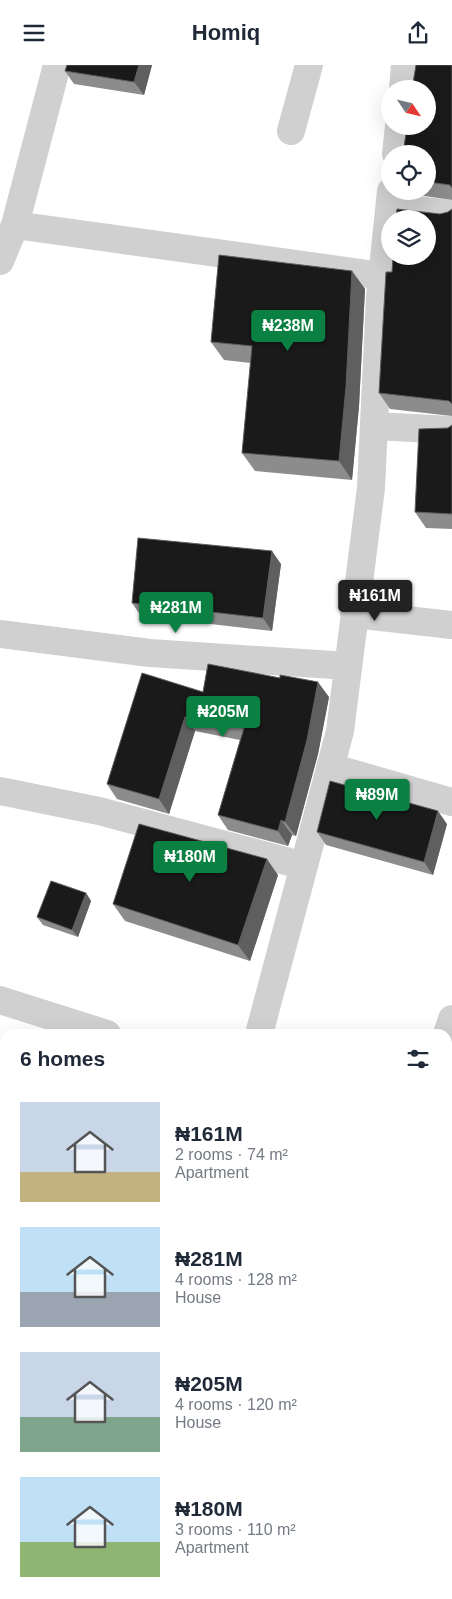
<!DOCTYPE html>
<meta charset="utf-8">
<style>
body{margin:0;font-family:Arial,sans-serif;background:#f6f6f7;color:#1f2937;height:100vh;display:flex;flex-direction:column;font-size:19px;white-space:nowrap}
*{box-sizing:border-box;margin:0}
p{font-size:16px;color:#747a83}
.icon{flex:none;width:28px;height:28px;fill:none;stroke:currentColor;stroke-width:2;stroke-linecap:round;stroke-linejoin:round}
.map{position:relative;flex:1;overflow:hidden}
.side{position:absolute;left:0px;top:964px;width:452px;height:571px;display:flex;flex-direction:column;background:#fff;border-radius:15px 15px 0 0;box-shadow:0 5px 20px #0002}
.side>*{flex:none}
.needle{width:32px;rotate:125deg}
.buttons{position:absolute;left:381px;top:15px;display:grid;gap:10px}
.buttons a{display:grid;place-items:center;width:55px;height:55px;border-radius:50%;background:#fff;box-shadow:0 5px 20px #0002;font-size:25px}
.price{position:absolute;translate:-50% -42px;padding:0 11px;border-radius:5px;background:#0b8043;color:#fff;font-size:16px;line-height:32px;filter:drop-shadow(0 1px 2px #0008)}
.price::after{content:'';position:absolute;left:50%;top:30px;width:15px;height:11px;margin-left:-8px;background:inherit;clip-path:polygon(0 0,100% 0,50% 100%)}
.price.active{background:#222;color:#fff}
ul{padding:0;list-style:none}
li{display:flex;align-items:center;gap:15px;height:125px;padding:0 20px}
li span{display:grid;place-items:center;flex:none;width:140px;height:100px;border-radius:0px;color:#555}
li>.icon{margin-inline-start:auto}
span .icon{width:60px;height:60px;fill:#fffc;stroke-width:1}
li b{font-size:21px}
h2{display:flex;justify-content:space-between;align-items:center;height:60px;padding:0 20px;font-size:21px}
header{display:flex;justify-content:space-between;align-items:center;height:65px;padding:0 20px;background:#fff;font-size:22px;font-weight:800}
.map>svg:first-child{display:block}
</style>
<header><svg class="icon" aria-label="menu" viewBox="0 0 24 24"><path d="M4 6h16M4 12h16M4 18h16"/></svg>Homiq<svg class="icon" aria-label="share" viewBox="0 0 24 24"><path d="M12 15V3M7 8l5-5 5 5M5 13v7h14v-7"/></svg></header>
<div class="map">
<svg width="452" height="1534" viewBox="0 0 452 1534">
<rect width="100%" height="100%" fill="#fff"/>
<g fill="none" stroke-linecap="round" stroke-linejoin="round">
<path stroke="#d0d0d0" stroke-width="28" d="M 403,24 L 405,0
M 291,66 L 309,0
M 396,89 L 399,61
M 390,142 L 452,149
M 15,160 L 382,211
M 0,196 L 15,160 L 57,0
M 374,361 L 452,365
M 354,549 L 452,560
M 0,569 L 150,588 L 348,601
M 330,702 L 452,737
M 0,726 L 99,746 L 304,801
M 0,935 L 107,969
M 259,969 L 340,666 L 371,423 L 380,232 L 391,126
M 447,969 L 452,954
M 448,1062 L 452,1064
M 0,1148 L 5,1149
M 0,1207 L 5,1193
M 448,1292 L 452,1293
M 0,1401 L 5,1403
M 448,1496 L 452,1481
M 53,1534 L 54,1530"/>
</g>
<path fill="#8c8c8c" d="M 67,0 L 152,0 L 144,30 L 74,19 L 65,6 Z
M 452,0 L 452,135 L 411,129 L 409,126 L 428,126 L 428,89 Z
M 452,144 L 452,351 L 390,344 L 379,328 L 392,207 L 440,149 L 448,147 Z
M 352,206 L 365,224 L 359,341 L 352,415 L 255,406 L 242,388 L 251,298 L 224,295 L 211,277 Z
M 452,360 L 452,464 L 426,463 L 415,447 L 448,363 Z
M 281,499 L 272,566 L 141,551 L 132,538 Z
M 203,627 L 329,632 L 318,689 L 296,771 L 292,770 L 288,781 L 228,765 L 218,750 L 240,675 L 195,666 L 169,749 L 117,734 L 107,719 Z
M 447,759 L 433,810 L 326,780 L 317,767 Z
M 278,810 L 250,896 L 125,856 L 113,839 Z
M 86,828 L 91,836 L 78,872 L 43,860 L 37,852 Z
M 0,1309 L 5,1311 L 5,1358 L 0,1356 Z
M 318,1530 L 377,1530 L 375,1534 L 321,1534 Z"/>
<path fill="#5f5f5f" d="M 139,0 L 152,0 L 144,30 L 134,17 Z
M 352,206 L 365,224 L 359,341 L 352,415 L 339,396 Z
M 272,486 L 281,499 L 272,566 L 263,553 Z
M 318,617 L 329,632 L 318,689 L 296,771 L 285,757 Z
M 185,652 L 195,666 L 169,749 L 159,734 Z
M 438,746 L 447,759 L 433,810 L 424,797 Z
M 281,755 L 292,770 L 288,781 L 278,766 Z
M 267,794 L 278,810 L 250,896 L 238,880 Z
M 86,828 L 91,836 L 78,872 L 72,865 Z
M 452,1324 L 452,1359 L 448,1370 L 448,1334 Z
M 363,1530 L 377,1530 L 375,1534 L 362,1534 Z"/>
<path fill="#1a1a1a" stroke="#5f5f5f" d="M 67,0 L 139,0 L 134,17 L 65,6 Z
M 416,0 L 452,0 L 452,123 L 450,120 L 428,117 L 428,89 L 403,89 L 407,61 L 428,61 L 428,24 L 412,24 Z
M 397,144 L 440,149 L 448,147 L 452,144 L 452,339 L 449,336 L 379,328 L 386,207 L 392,207 L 393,191 L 428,191 L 428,154 L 396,154 Z
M 219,190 L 352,206 L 346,322 L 339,396 L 242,388 L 252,281 L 211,277 Z
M 452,360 L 452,449 L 415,447 L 419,364 L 448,363 Z
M 138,473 L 272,486 L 263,553 L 132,538 Z
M 208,599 L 280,613 L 280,610 L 318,617 L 307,675 L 285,757 L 281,755 L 278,766 L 218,750 L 244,663 L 185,652 L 159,734 L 107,719 L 142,608 L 203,627 Z
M 330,716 L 438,746 L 424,797 L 317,767 Z
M 139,759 L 267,794 L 238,880 L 113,839 Z
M 51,816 L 86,828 L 72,865 L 37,852 Z
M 0,1309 L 5,1311 L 5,1353 L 0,1351 Z
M 448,1313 L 452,1314 L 452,1324 L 448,1334 Z
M 327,1530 L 363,1530 L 362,1534 L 339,1534 Z"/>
</svg>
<div class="buttons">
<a><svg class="needle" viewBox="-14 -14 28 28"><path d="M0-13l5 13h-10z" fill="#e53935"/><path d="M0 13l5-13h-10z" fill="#747a83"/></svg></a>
<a><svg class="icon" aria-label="locate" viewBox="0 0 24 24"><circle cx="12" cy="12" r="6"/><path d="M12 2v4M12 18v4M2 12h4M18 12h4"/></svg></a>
<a><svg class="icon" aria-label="layers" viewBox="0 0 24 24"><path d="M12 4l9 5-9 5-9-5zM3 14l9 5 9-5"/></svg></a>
</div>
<b class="price" style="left:288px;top:287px">₦238M</b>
<b class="price active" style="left:375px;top:557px">₦161M</b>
<b class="price" style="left:176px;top:569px">₦281M</b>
<b class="price" style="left:223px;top:673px">₦205M</b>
<b class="price" style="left:377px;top:756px">₦89M</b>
<b class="price" style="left:190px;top:818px">₦180M</b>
<section class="side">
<h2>6 homes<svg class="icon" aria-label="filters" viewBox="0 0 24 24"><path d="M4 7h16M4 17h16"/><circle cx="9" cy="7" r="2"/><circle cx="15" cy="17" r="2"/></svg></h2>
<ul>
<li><span style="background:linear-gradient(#c9d6e8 70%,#c2b280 0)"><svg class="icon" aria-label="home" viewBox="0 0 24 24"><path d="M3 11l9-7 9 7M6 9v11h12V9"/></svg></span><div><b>₦161M</b><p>2 rooms · 74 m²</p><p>Apartment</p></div></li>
<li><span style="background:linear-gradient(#bfe0f5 65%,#9aa5b1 0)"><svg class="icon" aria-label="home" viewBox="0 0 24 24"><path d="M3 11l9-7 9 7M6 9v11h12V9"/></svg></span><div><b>₦281M</b><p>4 rooms · 128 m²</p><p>House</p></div></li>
<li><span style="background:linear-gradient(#c9d6e8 65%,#7fa58c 0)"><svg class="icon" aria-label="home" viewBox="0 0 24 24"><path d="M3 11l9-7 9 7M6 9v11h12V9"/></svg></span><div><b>₦205M</b><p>4 rooms · 120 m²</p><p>House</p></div></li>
<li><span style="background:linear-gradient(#bfe0f5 65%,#8fb573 0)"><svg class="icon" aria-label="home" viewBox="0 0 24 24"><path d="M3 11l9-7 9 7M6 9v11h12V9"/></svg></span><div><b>₦180M</b><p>3 rooms · 110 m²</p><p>Apartment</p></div></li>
</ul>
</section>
</div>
